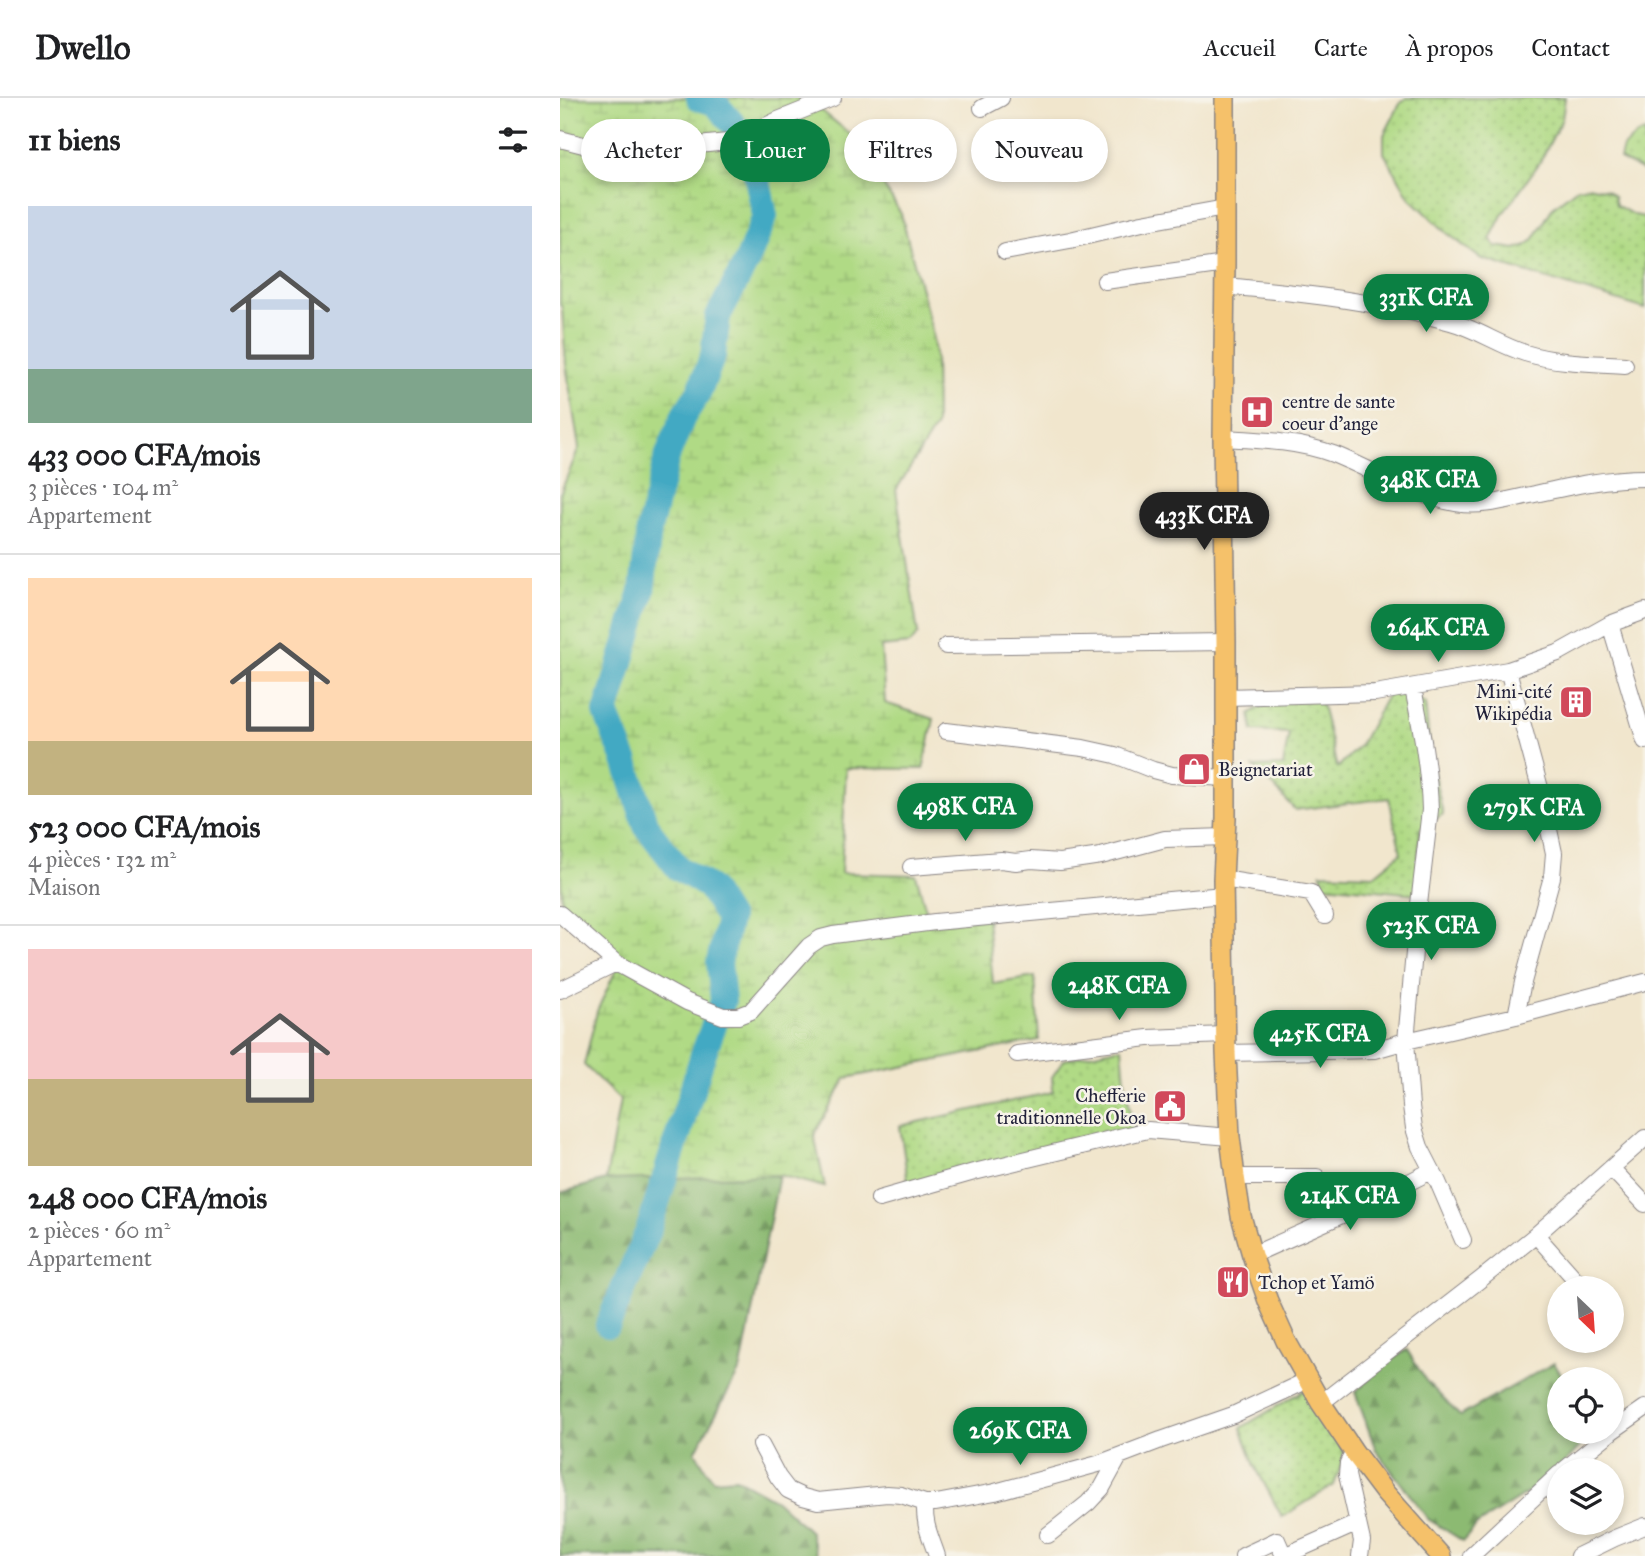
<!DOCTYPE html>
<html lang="fr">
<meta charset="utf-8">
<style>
body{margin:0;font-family:"IM FELL Great Primer",serif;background:#f2f2f2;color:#202124;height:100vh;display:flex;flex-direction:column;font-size:26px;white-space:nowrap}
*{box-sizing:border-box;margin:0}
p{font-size:23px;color:#757577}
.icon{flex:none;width:38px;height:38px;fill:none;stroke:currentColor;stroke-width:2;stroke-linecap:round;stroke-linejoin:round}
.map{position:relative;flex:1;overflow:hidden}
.side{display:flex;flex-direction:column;background:#fff;width:560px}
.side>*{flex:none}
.top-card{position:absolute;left:21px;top:21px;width:665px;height:63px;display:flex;gap:14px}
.needle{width:46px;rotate:155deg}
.tools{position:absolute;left:987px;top:1178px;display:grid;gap:14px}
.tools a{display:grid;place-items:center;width:77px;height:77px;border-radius:50%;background:#fff;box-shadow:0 4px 10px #0003;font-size:35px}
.price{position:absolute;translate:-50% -60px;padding:0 16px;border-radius:24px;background:#0b8043;color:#fff;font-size:23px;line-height:46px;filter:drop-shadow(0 2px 4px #0008)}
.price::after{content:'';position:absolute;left:50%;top:42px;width:21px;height:16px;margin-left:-10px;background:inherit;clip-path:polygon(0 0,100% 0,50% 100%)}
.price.current{background:#222;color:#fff}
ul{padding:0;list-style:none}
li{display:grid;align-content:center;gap:14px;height:371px;padding:0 28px}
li+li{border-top:2px solid #e0e0e0}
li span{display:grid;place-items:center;height:217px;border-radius:0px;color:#555}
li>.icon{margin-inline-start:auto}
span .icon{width:126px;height:126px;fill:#fffc;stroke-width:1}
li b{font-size:30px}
h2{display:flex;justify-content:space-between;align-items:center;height:84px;padding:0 28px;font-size:30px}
.tag{padding:0 24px;border-radius:32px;background:#fff;box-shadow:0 4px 10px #0003;font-size:24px;line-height:63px}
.tag.current{background:#0b8043;color:#fff}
header{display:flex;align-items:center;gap:42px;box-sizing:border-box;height:98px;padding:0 35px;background:#fff;border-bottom:2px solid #e0e0e0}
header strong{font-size:33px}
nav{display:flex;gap:38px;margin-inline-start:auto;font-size:24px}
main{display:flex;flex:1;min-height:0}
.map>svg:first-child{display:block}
</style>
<header>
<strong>Dwello</strong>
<nav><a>Accueil</a><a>Carte</a><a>À propos</a><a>Contact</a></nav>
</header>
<main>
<section class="side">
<h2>11 biens<svg class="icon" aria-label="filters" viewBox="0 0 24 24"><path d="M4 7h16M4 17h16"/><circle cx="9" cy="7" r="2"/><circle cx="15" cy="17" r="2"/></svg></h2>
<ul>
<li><span style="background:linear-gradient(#c9d6e8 75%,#7fa58c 0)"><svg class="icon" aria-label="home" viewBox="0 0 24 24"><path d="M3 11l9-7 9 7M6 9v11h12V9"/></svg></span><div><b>433 000 CFA/mois</b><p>3 pièces · 104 m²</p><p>Appartement</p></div></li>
<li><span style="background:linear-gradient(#ffd9b3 75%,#c2b280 0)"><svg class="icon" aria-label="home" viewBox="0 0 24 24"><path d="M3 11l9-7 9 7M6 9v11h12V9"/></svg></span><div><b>523 000 CFA/mois</b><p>4 pièces · 132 m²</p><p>Maison</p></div></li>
<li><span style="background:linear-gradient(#f6c9c9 60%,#c2b280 0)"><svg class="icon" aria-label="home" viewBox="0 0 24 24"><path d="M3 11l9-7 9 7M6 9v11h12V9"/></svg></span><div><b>248 000 CFA/mois</b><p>2 pièces · 60 m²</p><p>Appartement</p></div></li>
</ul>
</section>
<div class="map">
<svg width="1085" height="1458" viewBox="0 0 1085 1458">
<defs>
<pattern id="green-dots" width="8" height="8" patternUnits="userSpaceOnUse" patternTransform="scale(1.75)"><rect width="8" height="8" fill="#b0da85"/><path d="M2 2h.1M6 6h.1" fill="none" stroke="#97bb74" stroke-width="1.8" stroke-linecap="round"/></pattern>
<pattern id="forest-firs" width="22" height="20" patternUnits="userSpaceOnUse" patternTransform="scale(1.75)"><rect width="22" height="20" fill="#8cba72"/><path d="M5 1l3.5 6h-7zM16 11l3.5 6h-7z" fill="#72975f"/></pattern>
<pattern id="wetland-marsh" width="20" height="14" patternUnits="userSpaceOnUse" patternTransform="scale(1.75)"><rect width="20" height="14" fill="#b0da85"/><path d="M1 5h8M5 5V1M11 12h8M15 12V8" fill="none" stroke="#97bb74"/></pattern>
</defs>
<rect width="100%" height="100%" fill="#f7f3e8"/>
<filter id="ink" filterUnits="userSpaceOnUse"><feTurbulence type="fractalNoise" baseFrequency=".0143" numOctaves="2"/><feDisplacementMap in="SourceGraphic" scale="14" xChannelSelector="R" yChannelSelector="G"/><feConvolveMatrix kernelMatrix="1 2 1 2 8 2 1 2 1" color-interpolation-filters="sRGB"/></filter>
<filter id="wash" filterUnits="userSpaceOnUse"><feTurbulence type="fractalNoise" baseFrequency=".00686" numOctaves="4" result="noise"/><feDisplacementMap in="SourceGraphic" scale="28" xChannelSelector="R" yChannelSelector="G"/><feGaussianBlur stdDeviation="1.57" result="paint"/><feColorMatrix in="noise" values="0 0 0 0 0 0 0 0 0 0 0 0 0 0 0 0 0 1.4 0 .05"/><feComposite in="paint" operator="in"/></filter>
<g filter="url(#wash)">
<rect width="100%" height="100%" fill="#f1e6cd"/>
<path fill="url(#green-dots)" stroke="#697e60" stroke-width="2" d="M 846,0 L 1005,0 L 1002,21 L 980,64 L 942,117 L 930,141 L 936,148 L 955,151 L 965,148 L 973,142 L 993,109 L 1017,90 L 1028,88 L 1046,92 L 1054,98 L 1056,107 L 1074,117 L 1085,119 L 1085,211 L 920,160 L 887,135 L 849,99 L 824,55 L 824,37 L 841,4 Z
M 1085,34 L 1085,74 L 1060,61 L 1063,49 L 1077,37 Z
M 828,596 L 845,596 L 865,605 L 871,663 L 883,716 L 860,731 L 856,796 L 764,787 L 761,775 L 814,777 L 841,755 L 829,700 L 735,712 L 709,683 L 694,669 L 723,668 L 729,635 L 693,633 L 690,616 L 717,598 L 760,598 L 777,670 L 800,647 Z
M 562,949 L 565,983 L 574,1035 L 349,1092 L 340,1028 L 493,994 L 492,979 L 504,962 Z
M 746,1291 L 785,1356 L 774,1387 L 722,1419 L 695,1368 L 681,1330 Z"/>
<path fill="url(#forest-firs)" stroke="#576e56" stroke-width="2" d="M 219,1077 L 181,1270 L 135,1354 L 153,1382 L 176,1380 L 216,1402 L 250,1434 L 257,1458 L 0,1458 L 0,1095 L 46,1082 Z
M 847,1252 L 866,1283 L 900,1318 L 994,1265 L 1004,1281 L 999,1281 L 999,1334 L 1033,1334 L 991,1380 L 917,1427 L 903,1443 L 868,1421 L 816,1352 L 795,1294 L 826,1265 Z"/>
<path fill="url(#wetland-marsh)" stroke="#697e60" stroke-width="2" d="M 0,0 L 246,0 L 295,40 L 341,116 L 372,233 L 375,256 L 376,328 L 336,392 L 358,536 L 350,546 L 321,549 L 325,605 L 374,621 L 363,671 L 286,670 L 281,775 L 356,777 L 370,826 L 427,819 L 433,886 L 475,879 L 479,942 L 286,980 L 254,1037 L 265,1089 L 219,1077 L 46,1082 L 60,1002 L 24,967 L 37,913 L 62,859 L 2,809 L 0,743 L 0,396 L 19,350 L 6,267 L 2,210 L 0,206 Z"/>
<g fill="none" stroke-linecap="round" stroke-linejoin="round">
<path stroke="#43a9c3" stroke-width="26" d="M 139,0 L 155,5 L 181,35
M 48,1227 L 89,1130 L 143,957 L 163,903 L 159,864 L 169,821 L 149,789 L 118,770 L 86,728 L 65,662 L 46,615 L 82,493 L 89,432 L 107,359 L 123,319 L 139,294 L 153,257 L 158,218 L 187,163 L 205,118 L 194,65 L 184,42"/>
</g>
</g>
<g filter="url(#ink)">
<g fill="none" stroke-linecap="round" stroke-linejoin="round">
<g stroke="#8a8484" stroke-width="18">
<path id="minor" d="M 422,10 L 441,0
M 0,41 L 31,49 L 73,51 L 118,49 L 168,44 L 179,41 L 218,22 L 273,0
M 445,154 L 510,142 L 582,125 L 665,110
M 545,183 L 665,166
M 664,188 C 741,195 817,203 891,224 C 917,231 939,247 965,255 C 997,265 1032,265 1065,267
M 663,340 C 700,342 737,343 773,356 C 814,372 853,398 896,405 C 923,410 949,401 975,396 C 1011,388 1048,380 1085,380
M 1050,526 L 1085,643
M 386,548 L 666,544
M 948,572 L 980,690 L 994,755 L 992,779 L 963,884 L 956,918
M 853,590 C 861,630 869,670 870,712 L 856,832 L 846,943 L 851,1008 L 854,1030 L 860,1049 L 878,1084 L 903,1142
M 666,599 L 815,595 L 948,572 L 998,555 L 1050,526 L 1085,513
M 386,633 L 523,650 L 555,657 L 593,672 L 612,677 L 666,680
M 351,769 L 441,762 L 456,764 L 471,762 L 500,764 L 541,758 L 605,741 L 665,739
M 663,781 L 751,795 L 765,818
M 0,816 L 56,865 L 127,904 L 163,918 L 178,918 L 191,913 L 249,848 L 261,840 L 273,837 L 375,824 L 663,797
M 0,892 L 56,865
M 666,955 L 814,952 L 846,943 L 956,918 L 1085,884
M 457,956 L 588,940 L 666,937
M 1051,1070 L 1085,1106
M 675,1079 L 757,1079
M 319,1101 L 414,1074 L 588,1032 L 670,1039
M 976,1137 L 1023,1190
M 692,1157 L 802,1108 L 871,1073
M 761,1305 L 921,1181 L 976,1137 L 1085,1040
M 1052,1333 L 1085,1310
M 201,1347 L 218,1379 L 228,1392 L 243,1399 L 258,1403 L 327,1396 L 341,1397 L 365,1405 L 376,1405 L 435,1394 L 538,1366 L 601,1342 L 673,1317 L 748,1282
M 794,1354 L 788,1365 L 787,1377 L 802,1443 L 800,1458
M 1004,1372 L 1051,1334
M 365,1405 C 364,1428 370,1437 377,1458
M 488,1437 L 528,1405 L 542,1390 L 559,1359
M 683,1458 L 717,1442 L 724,1458 L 798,1425
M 911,1458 L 999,1376
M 1018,1458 L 1055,1440 L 1085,1428"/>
</g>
<g stroke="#8a8484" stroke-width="22">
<path id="major" d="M 665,0 L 665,166 L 663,340 L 666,544 L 666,720 L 663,781 L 666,955 L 670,1039 L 675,1079 L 681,1118 L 692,1157 L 708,1203 L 726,1243 L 761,1305 L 794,1354 L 825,1395 L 881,1458"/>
</g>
<use href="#minor" stroke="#fff" stroke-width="16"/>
<use href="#major" stroke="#f5c16b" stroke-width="19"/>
</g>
</g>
<defs>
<g id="hospital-square" transform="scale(1.75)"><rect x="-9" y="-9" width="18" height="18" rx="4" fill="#d1495b" stroke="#f7f3e8"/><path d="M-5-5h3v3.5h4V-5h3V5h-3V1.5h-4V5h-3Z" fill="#fff"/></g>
<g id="building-square" transform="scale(1.75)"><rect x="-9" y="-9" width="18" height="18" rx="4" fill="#d1495b" stroke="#f7f3e8"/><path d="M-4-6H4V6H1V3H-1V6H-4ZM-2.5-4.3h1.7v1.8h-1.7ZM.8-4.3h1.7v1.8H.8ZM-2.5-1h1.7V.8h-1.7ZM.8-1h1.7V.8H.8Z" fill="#fff"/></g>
<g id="shop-square" transform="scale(1.75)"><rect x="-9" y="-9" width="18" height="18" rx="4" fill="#d1495b" stroke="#f7f3e8"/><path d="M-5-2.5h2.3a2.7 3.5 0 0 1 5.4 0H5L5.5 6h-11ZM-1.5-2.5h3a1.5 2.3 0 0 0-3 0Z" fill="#fff"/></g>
<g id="civic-square" transform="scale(1.75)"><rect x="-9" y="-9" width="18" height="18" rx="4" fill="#d1495b" stroke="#f7f3e8"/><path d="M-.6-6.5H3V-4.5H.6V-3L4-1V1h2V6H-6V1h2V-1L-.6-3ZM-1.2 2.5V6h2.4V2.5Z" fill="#fff"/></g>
<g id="restaurant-square" transform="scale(1.75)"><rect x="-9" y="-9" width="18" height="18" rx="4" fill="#d1495b" stroke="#f7f3e8"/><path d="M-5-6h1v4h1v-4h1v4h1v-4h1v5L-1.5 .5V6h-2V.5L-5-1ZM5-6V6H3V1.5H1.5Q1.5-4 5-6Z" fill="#fff"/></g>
</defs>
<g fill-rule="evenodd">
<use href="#hospital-square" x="697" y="314"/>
<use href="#building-square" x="1016" y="604"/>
<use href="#shop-square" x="634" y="671"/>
<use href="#civic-square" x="610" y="1008"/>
<use href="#restaurant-square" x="673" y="1184"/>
</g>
<g text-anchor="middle" stroke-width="5" stroke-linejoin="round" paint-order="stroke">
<g font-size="19" fill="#22223b" stroke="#f7f3e8" text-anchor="start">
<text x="722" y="310">centre de sante<tspan x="722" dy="22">coeur d'ange</tspan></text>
<text x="992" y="600" text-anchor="end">Mini-cité<tspan x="992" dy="22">Wikipédia</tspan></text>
<text x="658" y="678">Beignetariat</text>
<text x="586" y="1004" text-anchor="end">Chefferie<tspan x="586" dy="22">traditionnelle Okoa</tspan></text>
<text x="698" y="1191">Tchop et Yamö</text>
</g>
</g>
</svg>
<div class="tools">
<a><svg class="needle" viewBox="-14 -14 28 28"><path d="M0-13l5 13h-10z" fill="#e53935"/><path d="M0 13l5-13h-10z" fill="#757577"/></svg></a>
<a><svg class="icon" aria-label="locate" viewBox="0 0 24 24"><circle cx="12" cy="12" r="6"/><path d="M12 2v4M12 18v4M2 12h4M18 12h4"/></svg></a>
<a><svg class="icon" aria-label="layers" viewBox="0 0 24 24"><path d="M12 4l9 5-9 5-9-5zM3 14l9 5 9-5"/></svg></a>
</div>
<b class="price" style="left:866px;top:236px">331K CFA</b>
<b class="price" style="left:870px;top:418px">348K CFA</b>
<b class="price current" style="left:644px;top:454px">433K CFA</b>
<b class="price" style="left:878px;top:566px">264K CFA</b>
<b class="price" style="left:405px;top:745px">498K CFA</b>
<b class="price" style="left:974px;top:746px">279K CFA</b>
<b class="price" style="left:871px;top:864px">523K CFA</b>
<b class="price" style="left:559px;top:924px">248K CFA</b>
<b class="price" style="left:760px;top:972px">425K CFA</b>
<b class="price" style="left:790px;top:1134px">214K CFA</b>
<b class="price" style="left:460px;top:1369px">269K CFA</b>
<div class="top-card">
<a class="tag">Acheter</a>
<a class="tag current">Louer</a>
<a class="tag">Filtres</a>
<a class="tag">Nouveau</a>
</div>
</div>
</main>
